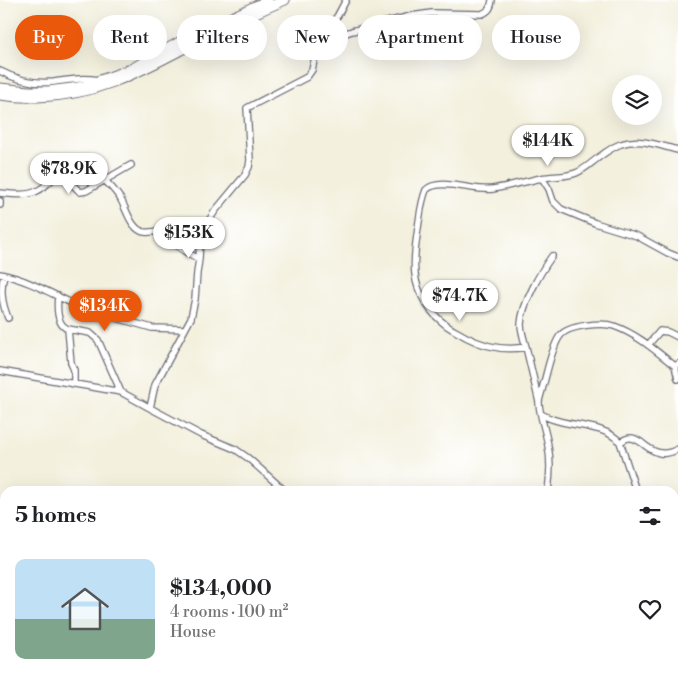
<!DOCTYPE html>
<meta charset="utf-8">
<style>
body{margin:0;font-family:"Libre Bodoni",serif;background:#f2f2f2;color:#202124;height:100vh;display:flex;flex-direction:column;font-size:19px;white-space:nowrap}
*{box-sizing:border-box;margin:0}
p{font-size:16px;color:#757577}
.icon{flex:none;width:28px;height:28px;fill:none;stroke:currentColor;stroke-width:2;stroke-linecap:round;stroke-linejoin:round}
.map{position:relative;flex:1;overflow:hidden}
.drawer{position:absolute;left:0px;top:486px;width:679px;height:196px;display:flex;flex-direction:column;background:#fff;border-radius:15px 15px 0 0;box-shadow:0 5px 20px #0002}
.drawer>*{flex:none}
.top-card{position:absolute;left:15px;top:15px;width:649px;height:45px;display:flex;gap:10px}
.tools{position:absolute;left:612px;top:75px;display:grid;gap:10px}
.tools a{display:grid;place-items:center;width:50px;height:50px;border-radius:50%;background:#fff;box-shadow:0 5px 20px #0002;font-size:25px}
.price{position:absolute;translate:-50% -42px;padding:0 11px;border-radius:18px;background:#fff;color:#222;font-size:16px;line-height:32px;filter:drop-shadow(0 1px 2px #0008)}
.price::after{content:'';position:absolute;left:50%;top:30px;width:15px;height:11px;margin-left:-8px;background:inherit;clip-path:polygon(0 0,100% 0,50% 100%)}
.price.current{background:#ea580c;color:#fff}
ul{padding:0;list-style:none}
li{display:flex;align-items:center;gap:15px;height:125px;padding:0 15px}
li span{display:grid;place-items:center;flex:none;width:140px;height:100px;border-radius:10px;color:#555}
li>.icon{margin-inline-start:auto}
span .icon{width:60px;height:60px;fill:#fffc;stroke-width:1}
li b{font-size:21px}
h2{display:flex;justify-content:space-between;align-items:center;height:60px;padding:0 15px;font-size:21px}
.pill{padding:0 18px;border-radius:22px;background:#fff;box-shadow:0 5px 20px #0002;font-size:18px;line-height:45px}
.pill.current{background:#ea580c;color:#fff}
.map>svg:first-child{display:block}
</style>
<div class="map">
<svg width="678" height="682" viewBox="0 0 678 682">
<rect width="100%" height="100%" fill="#fff"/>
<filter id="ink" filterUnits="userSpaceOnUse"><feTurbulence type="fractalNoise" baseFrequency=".02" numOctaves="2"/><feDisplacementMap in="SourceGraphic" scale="10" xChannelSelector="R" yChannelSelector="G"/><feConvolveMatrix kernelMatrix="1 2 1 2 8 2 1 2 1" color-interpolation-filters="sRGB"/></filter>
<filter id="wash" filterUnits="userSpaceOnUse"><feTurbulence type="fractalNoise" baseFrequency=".0096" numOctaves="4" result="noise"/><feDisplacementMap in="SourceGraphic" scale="20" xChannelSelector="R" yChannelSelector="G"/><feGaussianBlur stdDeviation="1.12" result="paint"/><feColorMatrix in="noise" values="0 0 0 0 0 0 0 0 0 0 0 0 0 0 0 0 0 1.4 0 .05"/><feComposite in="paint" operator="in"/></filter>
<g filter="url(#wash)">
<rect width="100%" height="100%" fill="#f3f0dd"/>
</g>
<g filter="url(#ink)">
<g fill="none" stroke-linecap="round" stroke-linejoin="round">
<g stroke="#6b6a74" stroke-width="8">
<path id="minor" d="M 318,43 L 352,31 L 411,16 L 432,13 L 482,14 C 489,11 491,8 492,0
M 0,71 C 17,80 35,84 54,82 C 69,80 83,77 98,80
M 542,178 L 549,189 L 553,201 L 561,209 L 595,223 L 637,236 L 668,253 L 678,257
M 104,180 C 110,185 115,191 120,198 C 126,208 130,226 141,231 C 145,234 151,231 156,232 L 186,252 L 199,259
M 0,193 C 10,194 22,196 32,193 C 56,186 51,161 78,190 L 80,192 L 86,191 L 131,165
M 0,201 L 0,205
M 0,274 C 37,281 68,305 104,317 L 113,317 L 152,328 L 185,329
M 4,275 C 0,291 2,303 8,318
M 58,296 C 57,306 56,325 68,329 L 90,333 L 98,340 L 121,392
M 68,329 L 71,363 L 74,370 L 74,384
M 648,345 L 660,331 L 668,332 L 678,337
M 526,347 C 524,340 521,331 521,324 C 522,304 541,271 552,256
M 675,366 L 678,379
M 0,371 L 121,392 L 150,408
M 539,402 L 526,347 C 505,351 485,347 466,337 C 460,333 452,330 446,325 C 431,314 417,294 415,274 C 413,259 416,243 418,228 C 420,216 421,202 426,190 C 439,177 475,192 493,189 C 510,186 526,181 542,178 C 553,176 566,177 576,173 C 586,169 593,161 602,155 C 608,151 614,146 621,144 C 640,137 660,146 678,150
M 541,414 C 545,416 548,418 552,419 C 573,427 604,424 620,442 C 624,440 628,437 631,438 C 635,438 639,441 642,443 C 654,453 663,457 678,449
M 620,442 L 636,491
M 285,491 L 248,458 L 235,449 L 201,435 L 150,408 L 155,385 L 191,318 L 195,299 L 197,273 L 199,259 L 200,238 L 202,232 L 215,211 L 245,175 L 249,167 L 250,160 L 247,108 L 307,77 L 312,70 L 318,43 L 338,15 L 346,0
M 548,491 C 550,477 551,460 548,446 C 547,435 538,411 539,401 C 540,396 542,391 543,386 C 547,373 552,346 560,336 C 568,325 603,322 614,326 C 637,334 656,351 675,366 L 678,364
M 674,516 L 678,514
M 674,590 L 678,612
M 33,682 L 35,678
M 416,682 L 417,678
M 492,682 L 493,678
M 676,682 L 678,680"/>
</g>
<g stroke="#6b6a74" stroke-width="11">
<path id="highway" d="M 0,88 L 28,91 L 48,91 L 72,88 L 84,86 L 131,69 L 181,41 L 268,0
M 0,95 C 13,97 25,98 38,97 C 101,96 148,67 202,39 C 229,25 257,12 285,0"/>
</g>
<use href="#minor" stroke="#fff" stroke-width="5.5"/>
<use href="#highway" stroke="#fff" stroke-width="9"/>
</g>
</g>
</svg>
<div class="tools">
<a><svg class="icon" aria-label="layers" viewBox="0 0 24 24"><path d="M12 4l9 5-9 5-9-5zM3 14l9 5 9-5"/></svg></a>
</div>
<b class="price" style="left:548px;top:167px">$144K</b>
<b class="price" style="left:69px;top:195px">$78.9K</b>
<b class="price" style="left:189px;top:259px">$153K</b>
<b class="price" style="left:460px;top:322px">$74.7K</b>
<b class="price current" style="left:105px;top:332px">$134K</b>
<div class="top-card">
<a class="pill current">Buy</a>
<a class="pill">Rent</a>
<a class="pill">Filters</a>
<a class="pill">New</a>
<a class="pill">Apartment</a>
<a class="pill">House</a>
</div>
<section class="drawer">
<h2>5 homes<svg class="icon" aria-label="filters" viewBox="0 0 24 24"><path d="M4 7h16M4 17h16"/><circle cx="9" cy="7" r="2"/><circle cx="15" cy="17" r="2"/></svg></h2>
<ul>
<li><span style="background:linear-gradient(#bfe0f5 60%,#7fa58c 0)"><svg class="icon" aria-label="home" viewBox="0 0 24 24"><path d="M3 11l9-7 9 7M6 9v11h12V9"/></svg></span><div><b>$134,000</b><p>4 rooms · 100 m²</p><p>House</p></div><svg class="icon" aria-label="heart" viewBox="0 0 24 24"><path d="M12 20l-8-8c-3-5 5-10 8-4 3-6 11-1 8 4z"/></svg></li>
</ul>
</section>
</div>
